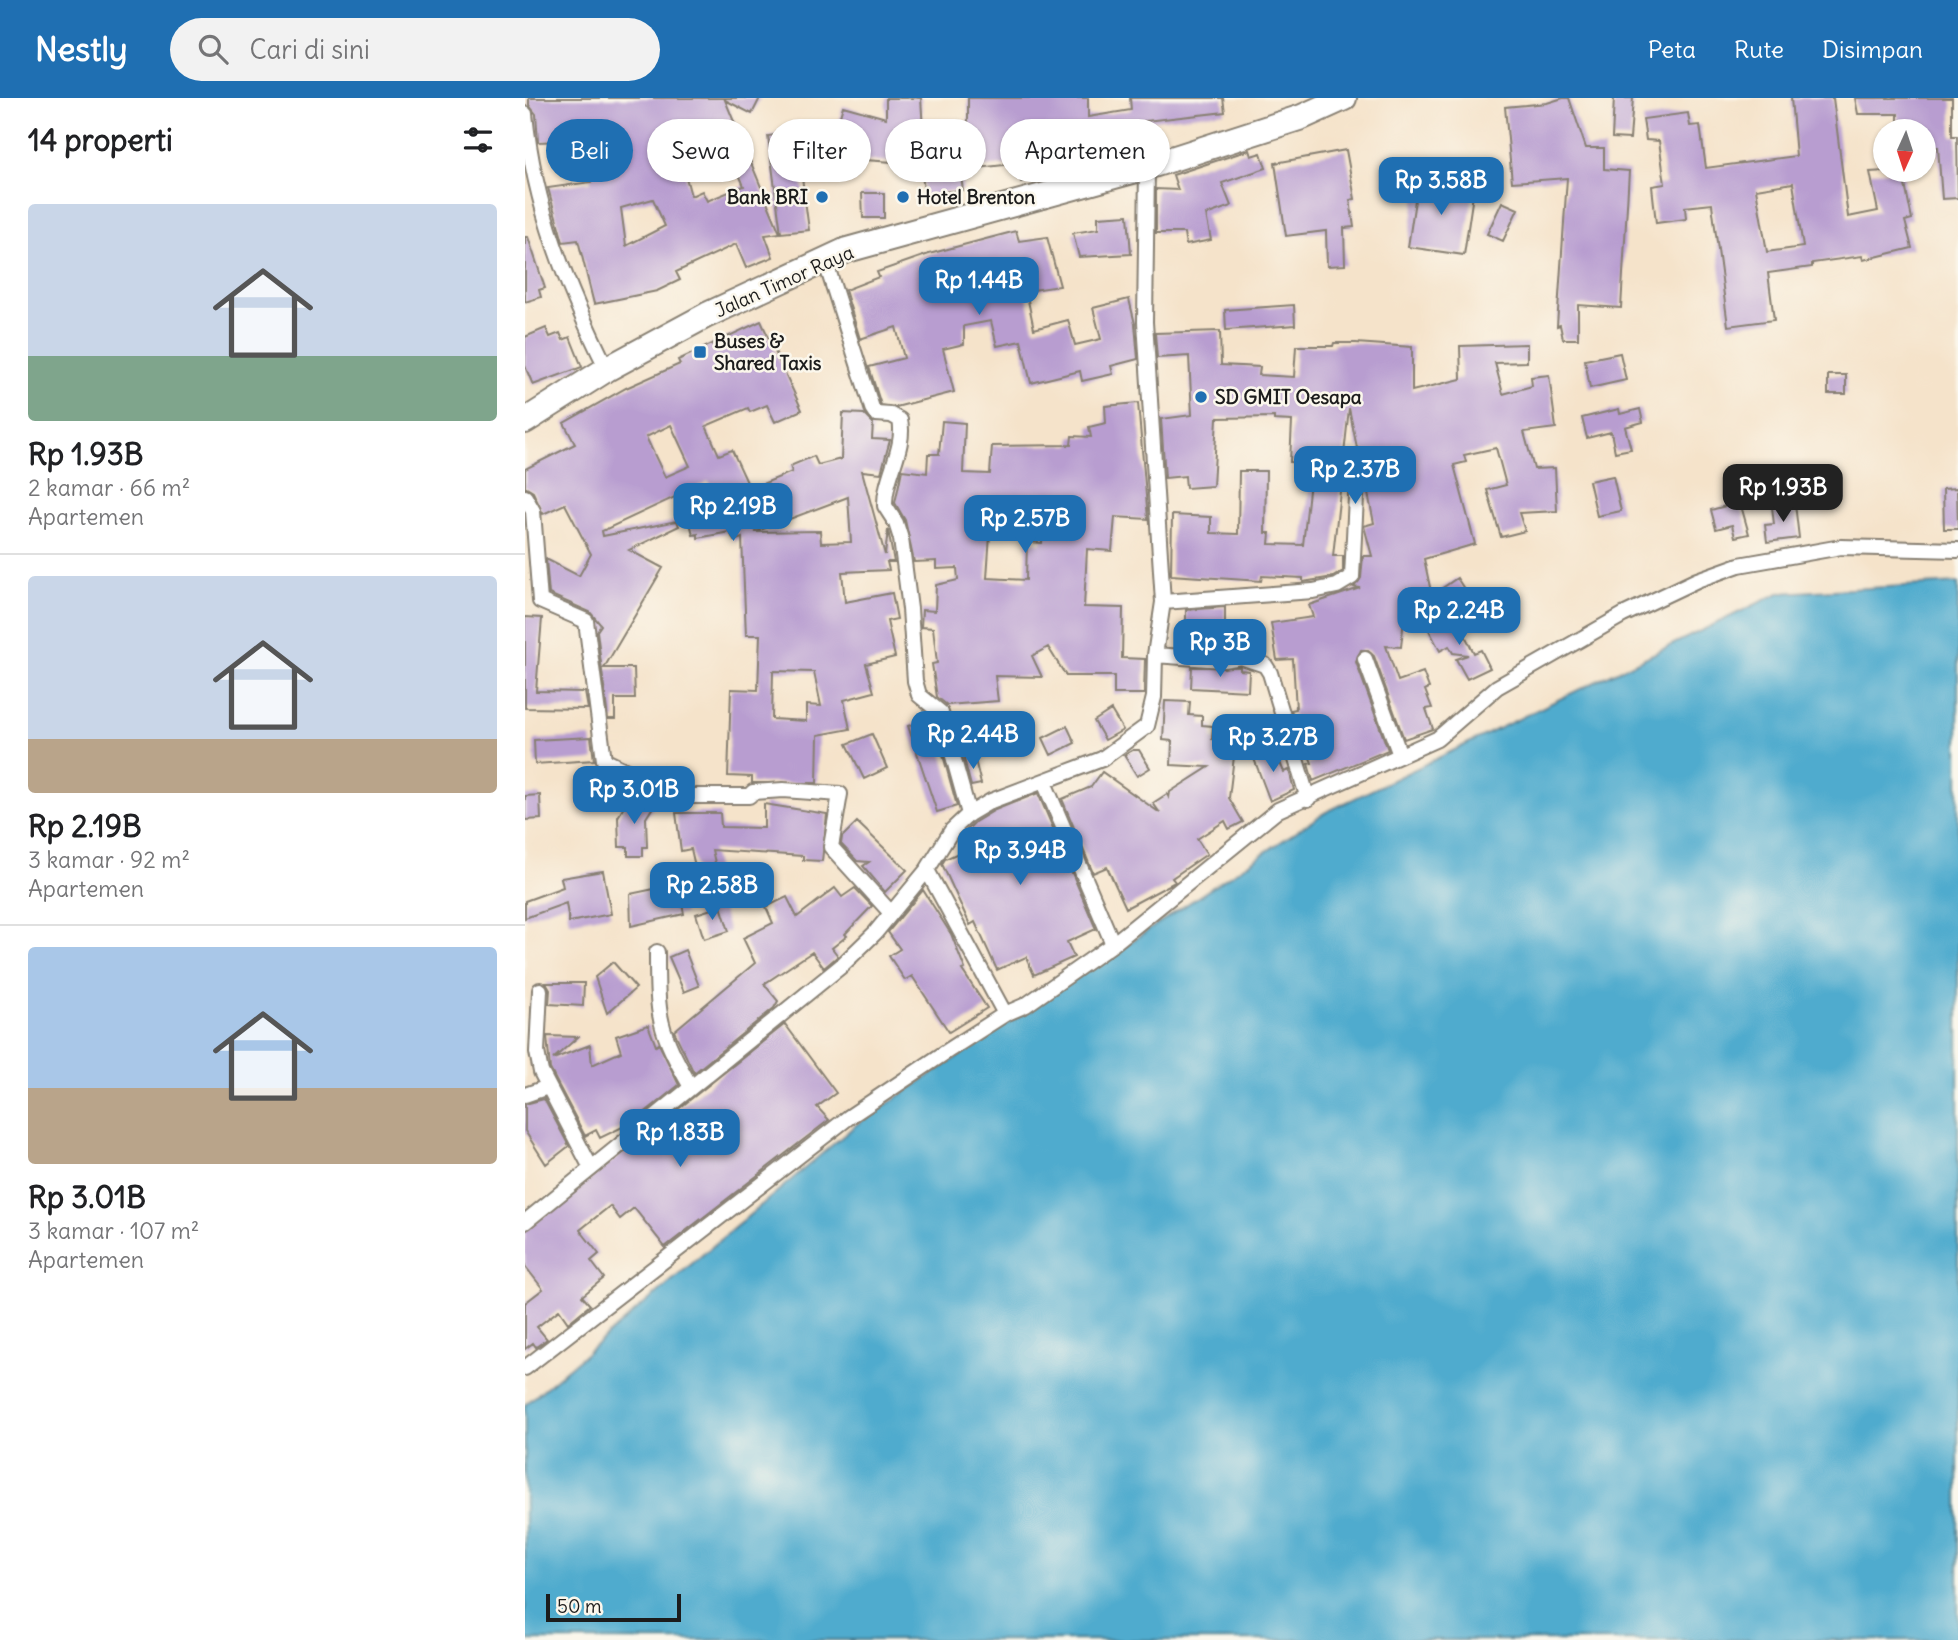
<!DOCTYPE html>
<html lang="id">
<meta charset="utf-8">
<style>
body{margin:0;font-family:Delius,sans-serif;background:#f2f2f2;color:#202124;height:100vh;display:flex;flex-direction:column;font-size:26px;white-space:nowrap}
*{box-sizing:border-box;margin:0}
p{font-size:23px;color:#757577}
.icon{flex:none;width:38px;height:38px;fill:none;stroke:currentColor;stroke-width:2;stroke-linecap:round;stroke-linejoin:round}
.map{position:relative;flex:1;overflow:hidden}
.side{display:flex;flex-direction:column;background:#fff;width:525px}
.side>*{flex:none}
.banner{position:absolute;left:21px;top:21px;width:665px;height:63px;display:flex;gap:14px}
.needle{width:46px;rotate:183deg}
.buttons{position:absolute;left:1348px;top:21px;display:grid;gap:14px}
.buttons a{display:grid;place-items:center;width:63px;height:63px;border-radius:50%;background:#fff;box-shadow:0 2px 5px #0004;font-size:35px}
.scale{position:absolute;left:21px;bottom:18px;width:135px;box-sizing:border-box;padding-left:7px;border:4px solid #1c1c1c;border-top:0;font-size:19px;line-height:24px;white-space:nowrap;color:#1c1c1c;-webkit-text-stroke:5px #fbf7ec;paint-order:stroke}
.price{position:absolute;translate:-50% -60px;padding:0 16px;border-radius:14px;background:#1f6fb2;color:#fff;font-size:23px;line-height:46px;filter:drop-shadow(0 2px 4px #0008)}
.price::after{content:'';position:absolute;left:50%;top:42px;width:21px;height:16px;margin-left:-10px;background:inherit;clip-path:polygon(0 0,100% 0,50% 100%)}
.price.active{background:#222;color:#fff}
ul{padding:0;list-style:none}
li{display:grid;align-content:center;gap:14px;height:371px;padding:0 28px}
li+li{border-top:2px solid #e0e0e0}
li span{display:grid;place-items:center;height:217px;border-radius:7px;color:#555}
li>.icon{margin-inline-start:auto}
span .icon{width:126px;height:126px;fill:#fffc;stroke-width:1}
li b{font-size:30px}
h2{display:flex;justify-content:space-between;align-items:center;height:84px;padding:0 28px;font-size:30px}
.pill{padding:0 24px;border-radius:32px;background:#fff;box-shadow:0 2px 5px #0004;font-size:24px;line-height:63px}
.pill.active{background:#1f6fb2;color:#fff}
header{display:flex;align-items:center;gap:42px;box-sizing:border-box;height:98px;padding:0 35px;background:#1f6fb2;color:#fff}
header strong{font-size:33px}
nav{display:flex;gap:38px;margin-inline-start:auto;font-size:24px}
.search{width:490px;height:63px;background:#f2f2f2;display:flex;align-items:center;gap:18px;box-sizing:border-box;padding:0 24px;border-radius:38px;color:#757577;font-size:26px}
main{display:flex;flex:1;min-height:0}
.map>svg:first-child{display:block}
</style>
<header>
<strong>Nestly</strong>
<div class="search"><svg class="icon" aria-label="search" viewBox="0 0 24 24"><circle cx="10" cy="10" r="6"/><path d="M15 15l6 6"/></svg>Cari di sini</div>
<nav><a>Peta</a><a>Rute</a><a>Disimpan</a></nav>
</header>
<main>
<section class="side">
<h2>14 properti<svg class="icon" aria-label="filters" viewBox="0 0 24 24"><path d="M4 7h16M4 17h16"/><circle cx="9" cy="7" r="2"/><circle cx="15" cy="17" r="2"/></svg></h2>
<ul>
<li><span style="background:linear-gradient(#c9d6e8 70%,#7fa58c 0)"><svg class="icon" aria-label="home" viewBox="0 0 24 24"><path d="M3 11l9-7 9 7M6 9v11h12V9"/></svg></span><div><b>Rp 1.93B</b><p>2 kamar · 66 m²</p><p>Apartemen</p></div></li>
<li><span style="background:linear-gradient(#c9d6e8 75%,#b9a48a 0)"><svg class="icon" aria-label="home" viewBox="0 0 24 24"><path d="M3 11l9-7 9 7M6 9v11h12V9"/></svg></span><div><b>Rp 2.19B</b><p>3 kamar · 92 m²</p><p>Apartemen</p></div></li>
<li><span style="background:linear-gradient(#a9c7e8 65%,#b9a48a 0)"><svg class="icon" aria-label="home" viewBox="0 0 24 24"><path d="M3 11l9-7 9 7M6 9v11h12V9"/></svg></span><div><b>Rp 3.01B</b><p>3 kamar · 107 m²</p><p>Apartemen</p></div></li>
</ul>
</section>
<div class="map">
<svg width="1433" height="1542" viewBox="0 0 1433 1542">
<rect width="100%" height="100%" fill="#fbf7ec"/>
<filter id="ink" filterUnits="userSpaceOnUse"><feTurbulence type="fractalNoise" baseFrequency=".0143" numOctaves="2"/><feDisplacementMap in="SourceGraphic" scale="14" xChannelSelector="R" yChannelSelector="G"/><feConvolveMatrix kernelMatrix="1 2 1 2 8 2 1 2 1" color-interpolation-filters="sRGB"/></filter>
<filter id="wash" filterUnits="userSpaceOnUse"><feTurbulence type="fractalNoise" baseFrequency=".00686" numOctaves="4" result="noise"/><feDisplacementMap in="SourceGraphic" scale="28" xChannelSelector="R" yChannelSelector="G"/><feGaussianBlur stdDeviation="1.57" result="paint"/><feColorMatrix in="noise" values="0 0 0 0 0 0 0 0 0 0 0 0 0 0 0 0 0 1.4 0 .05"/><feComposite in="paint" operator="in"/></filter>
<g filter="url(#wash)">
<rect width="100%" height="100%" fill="#f5e3ca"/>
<path fill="#50abce" stroke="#366475" stroke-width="2" d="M 1433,485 L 1433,1542 L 0,1542 L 0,1307 L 332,1026 L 799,715 L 1254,495 Z"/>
<g id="blocks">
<path fill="#b89dd0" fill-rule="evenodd" d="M 4,0 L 235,0 L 227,16 L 200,2 L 255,135 L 240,137 L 248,159 L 221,170 L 211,146 L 151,174 L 155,182 L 132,193 L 69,206 L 53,142 L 38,144 L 23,90 L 66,84 L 62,55 L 39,59 L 36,43 L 13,44 L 11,16 L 4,7 ZM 204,52 L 219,88 L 182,103 L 177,93 L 166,98 L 158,68 ZM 128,101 L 140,128 L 101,148 L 96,110 Z
M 361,0 L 396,0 L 398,32 L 443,27 L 443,0 L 563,0 L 563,19 L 606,12 L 605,0 L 698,0 L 700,14 L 584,27 L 588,49 L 553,55 L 550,41 L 516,47 L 526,73 L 496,84 L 488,66 L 435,72 L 438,92 L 418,94 L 419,101 L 400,103 L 396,66 L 340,62 L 341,39 L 311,32 L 318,8 L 361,20 Z
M 1038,0 L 1044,0 L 1061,50 L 1079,50 L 1079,71 L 1104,73 L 1096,210 L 1053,207 L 1053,241 L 1038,241 L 1035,227 L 1032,228 L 1042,80 L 987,84 L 980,9 L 1022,5 Z
M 1089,0 L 1108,0 L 1105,41 L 1087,40 Z
M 1266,0 L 1308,0 L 1323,119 L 1353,113 L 1345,74 L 1377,72 L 1387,121 L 1380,123 L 1387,150 L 1338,162 L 1337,158 L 1287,165 L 1287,169 L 1243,175 L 1249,222 L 1203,228 L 1187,106 L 1160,109 L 1161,121 L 1131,125 L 1127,88 L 1140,86 L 1134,43 L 1121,42 L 1118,21 L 1163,15 L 1165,28 L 1175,27 L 1181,70 L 1271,58 ZM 1268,85 L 1278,149 L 1242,154 L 1231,91 Z
M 1330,0 L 1427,0 L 1427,38 L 1432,38 L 1433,100 L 1417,101 L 1413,49 L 1398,49 L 1398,33 L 1373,33 L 1373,16 L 1333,16 Z
M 271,34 L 284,132 L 256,135 L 243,38 Z
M 724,52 L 726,58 L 736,55 L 741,70 L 697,85 L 706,108 L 681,117 L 686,142 L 661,147 L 659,135 L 631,135 L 631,91 L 653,92 L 648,77 Z
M 821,52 L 830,101 L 825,102 L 829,129 L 819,130 L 820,167 L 802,168 L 801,133 L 761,138 L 750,65 Z
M 893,82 L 949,90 L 939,157 L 883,149 Z
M 337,95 L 359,95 L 359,120 L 338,120 Z
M 977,104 L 993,111 L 978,143 L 962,136 Z
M 603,117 L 606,156 L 554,159 L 548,135 L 573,131 L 573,119 Z
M 491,133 L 494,143 L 522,139 L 535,188 L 501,193 L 509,231 L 543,222 L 550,247 L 576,241 L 568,210 L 604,201 L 610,226 L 613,261 L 586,268 L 588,276 L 557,283 L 555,273 L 506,285 L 496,243 L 472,248 L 466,223 L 439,228 L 439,246 L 418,251 L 429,294 L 371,309 L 356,307 L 344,269 L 379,260 L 371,229 L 335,241 L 320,192 L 354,179 L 352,174 L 404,156 Z
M 0,139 L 3,139 L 20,190 L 14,192 L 16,199 L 0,204 Z
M 769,207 L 770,227 L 701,232 L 700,212 Z
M 236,223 L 277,312 L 250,324 L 242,307 L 225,314 L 223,310 L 181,328 L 194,357 L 207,352 L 225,391 L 267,374 L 265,368 L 289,358 L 293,367 L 316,361 L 318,315 L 339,316 L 348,325 L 347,341 L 365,342 L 356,375 L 337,373 L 360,457 L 363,432 L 369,464 L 362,464 L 364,472 L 317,474 L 320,504 L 367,495 L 372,521 L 362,523 L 370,559 L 341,566 L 349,594 L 319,602 L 325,631 L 293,637 L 292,685 L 227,685 L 227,679 L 203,678 L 206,591 L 233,592 L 235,537 L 221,537 L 217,440 L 209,443 L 205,434 L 173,440 L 173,436 L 168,437 L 164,420 L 198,413 L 184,383 L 77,433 L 78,438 L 152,423 L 154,428 L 104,452 L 138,470 L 79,570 L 109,570 L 110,601 L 90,601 L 90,621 L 83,621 L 72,533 L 76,527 L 65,514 L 24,496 L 21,461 L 54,478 L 66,456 L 40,406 L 18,416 L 8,394 L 0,389 L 0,371 L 50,346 L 39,325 L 101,290 L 155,266 L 153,262 ZM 146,327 L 165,368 L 140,379 L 121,339 ZM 323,399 L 326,444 L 296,445 L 295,433 L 230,434 ZM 248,573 L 289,574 L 296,608 L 281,607 L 281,623 L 247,621 Z
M 21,230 L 25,239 L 35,235 L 38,242 L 45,239 L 57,269 L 8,287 L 0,268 L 0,239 Z
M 695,233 L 696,267 L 735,269 L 734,277 L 769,279 L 771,248 L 808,248 L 809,245 L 831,245 L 887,249 L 887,293 L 936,281 L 935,248 L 1002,246 L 1002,264 L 970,265 L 978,296 L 1007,288 L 1006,279 L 1024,277 L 1031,330 L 999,334 L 1009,371 L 1030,370 L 1032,413 L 994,415 L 1000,433 L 976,439 L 962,392 L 981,387 L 971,350 L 939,357 L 941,364 L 929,367 L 950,446 L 899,461 L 906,494 L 885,498 L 882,492 L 876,549 L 861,548 L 873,583 L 898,574 L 904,590 L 900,592 L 907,610 L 901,611 L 908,631 L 879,641 L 849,558 L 842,552 L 836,552 L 831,564 L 863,652 L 788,683 L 783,666 L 787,665 L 766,612 L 771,611 L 768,561 L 752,562 L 746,525 L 788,519 L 784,507 L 835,490 L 829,489 L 836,480 L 838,458 L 847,458 L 839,428 L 849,425 L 841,385 L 843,359 L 839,351 L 832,350 L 824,310 L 808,458 L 818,458 L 818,473 L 808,479 L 778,484 L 778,480 L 737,478 L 736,483 L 646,477 L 647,417 L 686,419 L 686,435 L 713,436 L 714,373 L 741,373 L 740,435 L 745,435 L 744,446 L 778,447 L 787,365 L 765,364 L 767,323 L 749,322 L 749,319 L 692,320 L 688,388 L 661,390 L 660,378 L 640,380 L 636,321 L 667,317 L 664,258 L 632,260 L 630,235 Z
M 1095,255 L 1101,282 L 1065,290 L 1060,262 Z
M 1303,277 L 1321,277 L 1321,296 L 1303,296 Z
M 613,305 L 623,421 L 590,419 L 587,453 L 562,451 L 559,509 L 598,510 L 597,560 L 620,561 L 619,596 L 589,596 L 589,578 L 541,578 L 523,549 L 507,558 L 517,579 L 470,578 L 473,603 L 422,607 L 412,599 L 407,566 L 412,565 L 408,530 L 396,529 L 397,512 L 410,513 L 411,487 L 433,482 L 432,470 L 411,471 L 411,463 L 389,464 L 380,422 L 370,405 L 377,372 L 402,375 L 403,356 L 414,356 L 417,323 L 440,325 L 438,375 L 465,376 L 467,348 L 546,347 L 547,338 L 566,339 L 564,329 L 581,325 L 580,308 ZM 467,407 L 519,411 L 517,445 L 502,444 L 501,482 L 462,480 Z
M 1094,311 L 1095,316 L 1115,311 L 1118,324 L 1100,329 L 1106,351 L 1090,354 L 1086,334 L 1062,340 L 1057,320 Z
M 1088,378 L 1096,413 L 1072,418 L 1064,383 Z
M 1432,390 L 1433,431 L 1419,431 L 1418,391 Z
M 1215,404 L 1224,436 L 1210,439 L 1207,427 L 1191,431 L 1186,412 Z
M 1270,406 L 1274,440 L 1242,444 L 1240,427 L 1249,426 L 1247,409 Z
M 932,480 L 941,494 L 925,504 L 916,491 Z
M 700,509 L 700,526 L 709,526 L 709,550 L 661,550 L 661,512 Z
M 930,518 L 949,555 L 956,552 L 965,570 L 942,581 L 931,561 L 943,557 L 928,555 L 924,548 L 915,553 L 904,532 Z
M 0,519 L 17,520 L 11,593 L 60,594 L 63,611 L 0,610 Z
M 667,569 L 715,569 L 715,572 L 724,573 L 723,593 L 666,590 Z
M 640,603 L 665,604 L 664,617 L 677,618 L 677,627 L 688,628 L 687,641 L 711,642 L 704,700 L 718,724 L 704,731 L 700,723 L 672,741 L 682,756 L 647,780 L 650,784 L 601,810 L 582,769 L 568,775 L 537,701 L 566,689 L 577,674 L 635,715 L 628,705 L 642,696 L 644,700 L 645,694 L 684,669 L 646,667 L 647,643 L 638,642 Z
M 586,612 L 598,632 L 580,642 L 569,623 Z
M 408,621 L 432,708 L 412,714 L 383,628 Z
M 542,628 L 550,645 L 526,657 L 518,640 Z
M 347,636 L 362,670 L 339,681 L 322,646 Z
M 66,639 L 69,662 L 10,666 L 9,642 Z
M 748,649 L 759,674 L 764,672 L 769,692 L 745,703 L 728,658 Z
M 608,652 L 614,652 L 625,670 L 612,678 L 599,657 Z
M 449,658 L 456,686 L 446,688 L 439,661 Z
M 513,695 L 571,831 L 542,844 L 549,859 L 509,877 L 501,859 L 472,872 L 450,824 L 445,827 L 417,766 L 420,761 L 449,748 L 442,732 L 450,724 L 470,712 Z
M 15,697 L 16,721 L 0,722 L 0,698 Z
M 106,697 L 128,709 L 121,720 L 122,749 L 118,749 L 118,758 L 103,758 L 103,749 L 94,749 L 93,719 Z
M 239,706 L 302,716 L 297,763 L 278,762 L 278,758 L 187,752 L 192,773 L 172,777 L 166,751 L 156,753 L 151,715 L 195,715 L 196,729 L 239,730 Z
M 332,724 L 382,772 L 360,794 L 338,768 L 344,764 L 332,763 L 316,746 L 317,739 Z
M 78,773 L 86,816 L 44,824 L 41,805 L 0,820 L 0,803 L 38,789 L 36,780 Z
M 153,786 L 159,816 L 106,828 L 105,796 Z
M 310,790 L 317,799 L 330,790 L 347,808 L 320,836 L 322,838 L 307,850 L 313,858 L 299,870 L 287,854 L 239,886 L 253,903 L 249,910 L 169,975 L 149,933 L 230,865 L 218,840 L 248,825 L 241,809 L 262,799 L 272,819 Z
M 398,792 L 426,836 L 440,871 L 437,872 L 462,910 L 424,934 L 387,878 L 380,882 L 364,858 L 375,851 L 363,834 Z
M 196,808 L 204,833 L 179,841 L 171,816 Z
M 160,852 L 174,888 L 159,894 L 144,859 Z
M 88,864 L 111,890 L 82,915 L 70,879 Z
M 21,885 L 59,885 L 58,908 L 24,906 L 25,892 Z
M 260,926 L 311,995 L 292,1009 L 304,1022 L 140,1149 L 109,1110 L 95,1121 L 85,1108 L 55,1132 L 74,1156 L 66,1163 L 79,1180 L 57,1198 L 65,1207 L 43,1225 L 34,1212 L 12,1229 L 22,1241 L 11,1249 L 8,1245 L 0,1251 L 0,1205 L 18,1191 L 0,1168 L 0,1133 Z
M 123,927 L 131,948 L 134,946 L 154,987 L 108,1024 L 75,1040 L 71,1032 L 60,1038 L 25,971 L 22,938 L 53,939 L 28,961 L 65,947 L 67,967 L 96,954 L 91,938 Z
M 19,1001 L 44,1048 L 21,1066 L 0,1033 L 0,1006 Z"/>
</g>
</g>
<g filter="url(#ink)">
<use href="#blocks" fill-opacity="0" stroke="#888073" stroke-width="2"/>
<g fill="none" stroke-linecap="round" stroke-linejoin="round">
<g stroke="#888073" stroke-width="18">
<path id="minor" d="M 0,16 C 9,108 42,190 82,271
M 300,162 L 347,310 L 351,316 L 366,317 L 375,322 C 381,351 359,379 360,408 L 371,425 L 376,441 L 385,511 L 390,583 L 394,597 L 416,615 L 444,716
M 0,399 L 8,413 L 15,503 L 61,523 L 79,662 L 153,698 L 224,698 L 228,694 L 258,692 L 315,696 L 306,749 L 366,815
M 638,504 L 788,493 L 812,488 L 827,479 L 833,359
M 630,557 L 698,562 L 716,559 L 740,567 L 745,575 L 783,701
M 840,561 L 875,657
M 519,684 L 588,846
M 402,772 L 480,916
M 132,854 C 132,920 133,931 166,989
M 15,892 L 12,954 L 16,974 L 65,1068
M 0,997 L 23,989
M 0,1124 L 315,869 L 350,835 L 402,772 L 427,732 L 444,716 L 466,703 L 577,661 L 622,628 L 629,599 L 630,557 L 638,504 L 620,224 L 622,69
M 0,1270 L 324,1019 L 424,952 L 480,916 L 501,907 L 588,846 L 753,712 L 912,641 L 972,589 L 1098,517 L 1172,482 L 1214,467 L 1316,449 L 1433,452"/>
</g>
<g stroke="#888073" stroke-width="28">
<path id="trunk" d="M 0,323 L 82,271 L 182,217 L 322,152 L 622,69 L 777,19 L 819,0"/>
</g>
<use href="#minor" stroke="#fff" stroke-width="14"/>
<use href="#trunk" stroke="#fff" stroke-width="24"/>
</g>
</g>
<g fill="#1f6fb2" stroke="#fbf7ec" stroke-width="2.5">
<circle cx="297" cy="99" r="7"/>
<circle cx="378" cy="99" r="7"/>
<rect x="168" y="247" width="14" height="14" rx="3.5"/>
<circle cx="676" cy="299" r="7"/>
</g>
<g text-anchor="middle" stroke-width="5" stroke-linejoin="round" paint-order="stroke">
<g font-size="19" font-weight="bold" fill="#1c1c1c" stroke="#fbf7ec" text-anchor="start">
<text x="283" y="106" text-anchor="end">Bank BRI</text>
<text x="392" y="106">Hotel Brenton</text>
<text x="189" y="250">Buses &amp;<tspan x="189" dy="22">Shared Taxis</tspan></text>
<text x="690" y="306">SD GMIT Oesapa</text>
</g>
<g font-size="19" fill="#1c1c1c" stroke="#fbf7ec">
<text transform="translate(259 183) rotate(-24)" y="7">Jalan Timor Raya</text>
</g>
</g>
</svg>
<div class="buttons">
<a><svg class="needle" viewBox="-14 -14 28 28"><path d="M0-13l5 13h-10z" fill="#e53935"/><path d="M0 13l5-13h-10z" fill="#757577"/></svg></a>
</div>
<div class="scale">50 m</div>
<b class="price" style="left:916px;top:119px">Rp 3.58B</b>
<b class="price" style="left:454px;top:219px">Rp 1.44B</b>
<b class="price" style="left:830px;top:408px">Rp 2.37B</b>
<b class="price active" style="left:1258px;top:426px">Rp 1.93B</b>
<b class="price" style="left:208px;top:445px">Rp 2.19B</b>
<b class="price" style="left:500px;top:457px">Rp 2.57B</b>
<b class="price" style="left:934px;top:549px">Rp 2.24B</b>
<b class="price" style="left:695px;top:581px">Rp 3B</b>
<b class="price" style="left:448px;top:673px">Rp 2.44B</b>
<b class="price" style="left:748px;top:676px">Rp 3.27B</b>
<b class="price" style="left:109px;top:728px">Rp 3.01B</b>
<b class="price" style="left:495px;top:789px">Rp 3.94B</b>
<b class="price" style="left:187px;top:824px">Rp 2.58B</b>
<b class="price" style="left:155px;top:1071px">Rp 1.83B</b>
<div class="banner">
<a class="pill active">Beli</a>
<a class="pill">Sewa</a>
<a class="pill">Filter</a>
<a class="pill">Baru</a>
<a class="pill">Apartemen</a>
</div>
</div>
</main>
